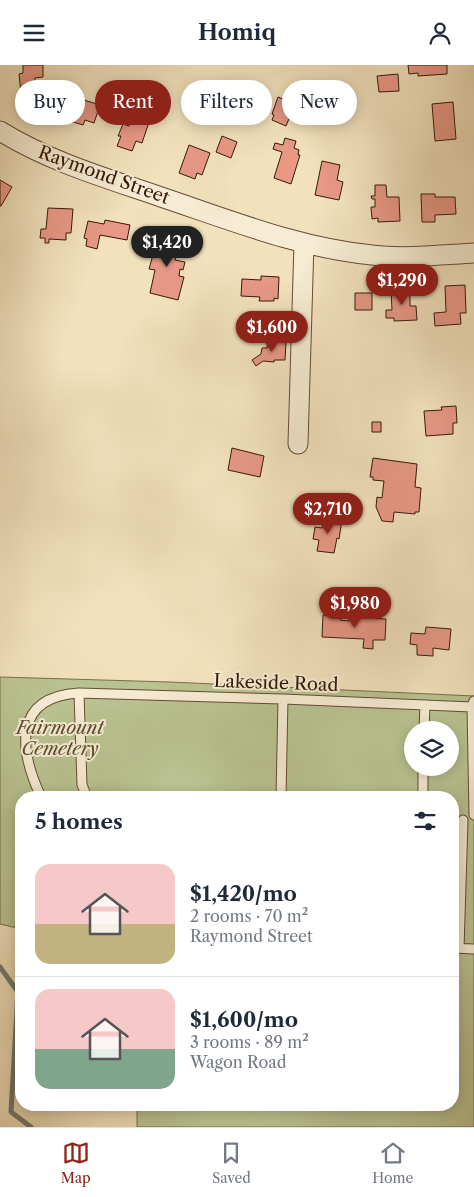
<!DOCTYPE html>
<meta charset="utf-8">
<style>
body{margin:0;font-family:"Libre Caslon Text",serif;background:#f6f6f7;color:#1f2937;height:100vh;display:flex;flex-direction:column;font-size:19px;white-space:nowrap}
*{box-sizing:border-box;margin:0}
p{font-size:16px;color:#747a83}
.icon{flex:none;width:28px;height:28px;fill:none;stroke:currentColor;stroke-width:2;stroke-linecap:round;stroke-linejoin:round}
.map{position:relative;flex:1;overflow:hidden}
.details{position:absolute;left:15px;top:726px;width:444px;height:320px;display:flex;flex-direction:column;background:#fff;border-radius:20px;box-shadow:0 2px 12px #0003}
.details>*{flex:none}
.top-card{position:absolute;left:15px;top:15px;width:445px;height:45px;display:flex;gap:10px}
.buttons{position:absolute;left:404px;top:656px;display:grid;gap:10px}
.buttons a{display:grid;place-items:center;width:55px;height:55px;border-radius:50%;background:#fff;box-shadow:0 2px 12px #0003;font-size:25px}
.price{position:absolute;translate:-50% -42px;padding:0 11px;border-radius:18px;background:#8f2418;color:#fff;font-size:16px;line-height:32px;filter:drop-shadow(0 1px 2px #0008)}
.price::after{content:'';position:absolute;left:50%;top:30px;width:15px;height:11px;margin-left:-8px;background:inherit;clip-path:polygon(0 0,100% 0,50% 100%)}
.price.active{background:#222;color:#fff}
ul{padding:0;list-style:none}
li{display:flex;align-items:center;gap:15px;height:125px;padding:0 20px}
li+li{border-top:1px solid #e0e1e3}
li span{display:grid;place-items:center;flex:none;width:140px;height:100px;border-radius:15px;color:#555}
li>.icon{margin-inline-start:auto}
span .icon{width:60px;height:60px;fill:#fffc;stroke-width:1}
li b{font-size:21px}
h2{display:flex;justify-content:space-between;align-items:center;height:60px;padding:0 20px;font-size:21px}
.tag{padding:0 18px;border-radius:22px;background:#fff;box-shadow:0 2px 12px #0003;font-size:18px;line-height:45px}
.tag.active{background:#8f2418;color:#fff}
header{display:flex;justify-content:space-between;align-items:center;height:65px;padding:0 20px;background:#fff;font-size:22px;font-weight:700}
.dock{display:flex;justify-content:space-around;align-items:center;height:70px;border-top:1px solid #e0e1e3;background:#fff;font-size:14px;color:#747a83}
.dock a{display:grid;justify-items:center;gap:2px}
.dock .active{color:#8f2418}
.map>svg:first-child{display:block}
</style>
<header><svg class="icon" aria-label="menu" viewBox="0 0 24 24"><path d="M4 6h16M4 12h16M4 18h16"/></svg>Homiq<svg class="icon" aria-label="person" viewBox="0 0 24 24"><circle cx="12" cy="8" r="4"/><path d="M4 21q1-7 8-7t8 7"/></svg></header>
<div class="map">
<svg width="474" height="1062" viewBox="0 0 474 1062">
<rect width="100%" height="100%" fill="#f1e1bc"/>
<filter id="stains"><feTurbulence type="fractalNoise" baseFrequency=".004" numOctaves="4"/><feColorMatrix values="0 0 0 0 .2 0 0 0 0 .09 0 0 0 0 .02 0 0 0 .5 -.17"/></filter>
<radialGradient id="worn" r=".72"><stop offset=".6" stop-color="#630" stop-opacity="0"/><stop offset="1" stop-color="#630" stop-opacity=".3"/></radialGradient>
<path fill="#b9c391" stroke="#786e4e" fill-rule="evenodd" d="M 0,612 L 170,617 L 474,631 L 474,1062 L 137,1062 L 137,1040 L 452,1040 L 452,732 L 21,732 L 21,864 L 0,859 ZM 412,665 L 450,665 L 450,702 L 412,702 Z"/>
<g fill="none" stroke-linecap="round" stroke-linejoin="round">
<path stroke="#737b71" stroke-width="5" d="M 0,902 L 18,927 L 11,1047 L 31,1062"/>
</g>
<path fill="#e89885" stroke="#36190a" d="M 23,0 L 43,0 L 43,12 L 35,13 L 35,24 L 43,23 L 44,37 L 39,38 L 39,45 L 27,46 L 26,38 L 22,38 L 19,9 L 23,8 Z
M 408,0 L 447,0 L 447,9 L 418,11 L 418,8 L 409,9 Z
M 398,9 L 399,26 L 379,27 L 377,11 Z
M 74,32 L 100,40 L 94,58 L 85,55 L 83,60 L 67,55 Z
M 278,32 L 295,39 L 286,61 L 272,55 L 274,50 L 272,49 Z
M 453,37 L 456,74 L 435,76 L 432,39 Z
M 133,48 L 150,54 L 142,78 L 136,76 L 132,86 L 117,81 L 121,71 L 118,71 L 123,59 L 129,61 Z
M 222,71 L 237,77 L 231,93 L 216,87 Z
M 285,73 L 296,76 L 294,83 L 299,85 L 298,90 L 300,90 L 291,119 L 274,113 L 282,87 L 273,84 L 275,78 L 283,80 Z
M 189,80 L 210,88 L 202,110 L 197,108 L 195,114 L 179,108 Z
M 322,96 L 340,100 L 337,115 L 343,117 L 339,135 L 315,130 Z
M 0,115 L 12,122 L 1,141 L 0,141 Z
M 375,120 L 386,120 L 387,132 L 399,132 L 400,156 L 378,157 L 378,153 L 372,154 L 371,142 L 375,142 L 375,134 L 372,134 L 371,131 L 375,131 Z
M 421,129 L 435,129 L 435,132 L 455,132 L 456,149 L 435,150 L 435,157 L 422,157 Z
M 48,143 L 73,144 L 71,168 L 66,168 L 66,175 L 49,174 L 49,178 L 45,178 L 45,173 L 40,173 L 41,164 L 46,164 Z
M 105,155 L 130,160 L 127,175 L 100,170 L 97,184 L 86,181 L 87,174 L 84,173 L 88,156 L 104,159 Z
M 159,169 L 181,175 L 175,195 L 185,197 L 183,205 L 180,204 L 179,211 L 184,212 L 178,235 L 150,228 L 155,205 L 149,204 Z
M 261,211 L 279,212 L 278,234 L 274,233 L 274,236 L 259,236 L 260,232 L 241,231 L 242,214 L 261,215 Z
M 465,220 L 466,248 L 460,248 L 461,259 L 435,261 L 434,248 L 446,247 L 445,221 Z
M 410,223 L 410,241 L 416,241 L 417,255 L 394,256 L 394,253 L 386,253 L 386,245 L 392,245 L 391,224 Z
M 355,228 L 372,228 L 372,245 L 355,245 Z
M 268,276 L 286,277 L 285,295 L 274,295 L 274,297 L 263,296 L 256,301 L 252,295 L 261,289 L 262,283 L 267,283 Z
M 456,341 L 457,358 L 453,358 L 453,369 L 426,371 L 424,346 L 442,345 L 441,342 Z
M 372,357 L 381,357 L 381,367 L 372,367 Z
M 232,383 L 264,391 L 260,412 L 228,405 Z
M 373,393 L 417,399 L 415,422 L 421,423 L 419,447 L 415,447 L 415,449 L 394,447 L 393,457 L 382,456 L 376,442 L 377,432 L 382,433 L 384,416 L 373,415 L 373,412 L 370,412 Z
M 324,452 L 342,455 L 339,474 L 337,473 L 334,488 L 317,486 L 319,475 L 313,474 L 315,462 L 322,463 Z
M 323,550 L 341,551 L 340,555 L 349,556 L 349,552 L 386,554 L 385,575 L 373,575 L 373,584 L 363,583 L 364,574 L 322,572 Z
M 426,562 L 451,564 L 449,585 L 433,583 L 433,591 L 417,590 L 417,580 L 410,579 L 411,568 L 425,569 Z"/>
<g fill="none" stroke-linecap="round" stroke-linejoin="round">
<g stroke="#654b36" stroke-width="11">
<path id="service" d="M 79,628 L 82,720 L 87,732
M 424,665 L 425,640
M 41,732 C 20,687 11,632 79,628 L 283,634 L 472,642
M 281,732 L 283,634
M 423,732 L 423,702
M 474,750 L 472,642 L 474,636
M 452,883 L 474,884
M 459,883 L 463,755"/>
</g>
<g stroke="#654b36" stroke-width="21">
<path id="minor" d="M 0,66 C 50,97 106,113 161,132 C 230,155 299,183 372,190 C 405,194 440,190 474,188
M 298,379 L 304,178"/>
</g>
<use href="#service" stroke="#f6ecd3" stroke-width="9"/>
<use href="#minor" stroke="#f6ecd3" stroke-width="19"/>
</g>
<g text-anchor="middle" stroke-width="4" stroke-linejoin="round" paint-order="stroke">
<g font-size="18" fill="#36190a" stroke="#f6ecd3">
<text transform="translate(104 110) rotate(20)" y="6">Raymond Street</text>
<text transform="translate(276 618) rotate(2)" y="6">Lakeside Road</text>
</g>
<g font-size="18" font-style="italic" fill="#5d4c32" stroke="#f6ecd3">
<text x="60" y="669">Fairmount<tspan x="60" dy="21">Cemetery</tspan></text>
</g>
</g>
<rect width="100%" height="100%" filter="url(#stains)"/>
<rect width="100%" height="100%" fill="url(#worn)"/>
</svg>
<div class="buttons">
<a><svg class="icon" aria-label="layers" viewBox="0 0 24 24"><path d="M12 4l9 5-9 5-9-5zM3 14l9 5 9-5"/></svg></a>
</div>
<b class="price active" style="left:167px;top:203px">$1,420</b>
<b class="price" style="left:402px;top:241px">$1,290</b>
<b class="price" style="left:272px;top:288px">$1,600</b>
<b class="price" style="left:328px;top:470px">$2,710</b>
<b class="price" style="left:355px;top:564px">$1,980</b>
<div class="top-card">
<a class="tag">Buy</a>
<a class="tag active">Rent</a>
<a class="tag">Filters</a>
<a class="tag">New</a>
</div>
<section class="details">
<h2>5 homes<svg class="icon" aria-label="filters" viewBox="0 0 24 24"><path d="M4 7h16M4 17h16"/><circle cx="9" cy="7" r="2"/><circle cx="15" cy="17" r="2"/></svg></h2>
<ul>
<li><span style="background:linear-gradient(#f6c9c9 60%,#c2b280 0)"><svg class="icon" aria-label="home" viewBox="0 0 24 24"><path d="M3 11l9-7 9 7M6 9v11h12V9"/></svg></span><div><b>$1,420/mo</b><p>2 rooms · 70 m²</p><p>Raymond Street</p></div></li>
<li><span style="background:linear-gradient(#f6c9c9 60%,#7fa58c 0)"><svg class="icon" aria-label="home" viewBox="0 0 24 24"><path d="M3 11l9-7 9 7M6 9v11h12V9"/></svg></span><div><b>$1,600/mo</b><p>3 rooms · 89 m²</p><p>Wagon Road</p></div></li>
</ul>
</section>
</div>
<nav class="dock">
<a class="active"><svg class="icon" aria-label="map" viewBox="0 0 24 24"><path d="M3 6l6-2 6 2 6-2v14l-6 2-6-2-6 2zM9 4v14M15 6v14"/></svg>Map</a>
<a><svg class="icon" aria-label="saved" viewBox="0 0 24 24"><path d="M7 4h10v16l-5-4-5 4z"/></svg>Saved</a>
<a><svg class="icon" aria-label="home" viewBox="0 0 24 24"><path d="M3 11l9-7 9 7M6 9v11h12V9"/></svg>Home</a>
</nav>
